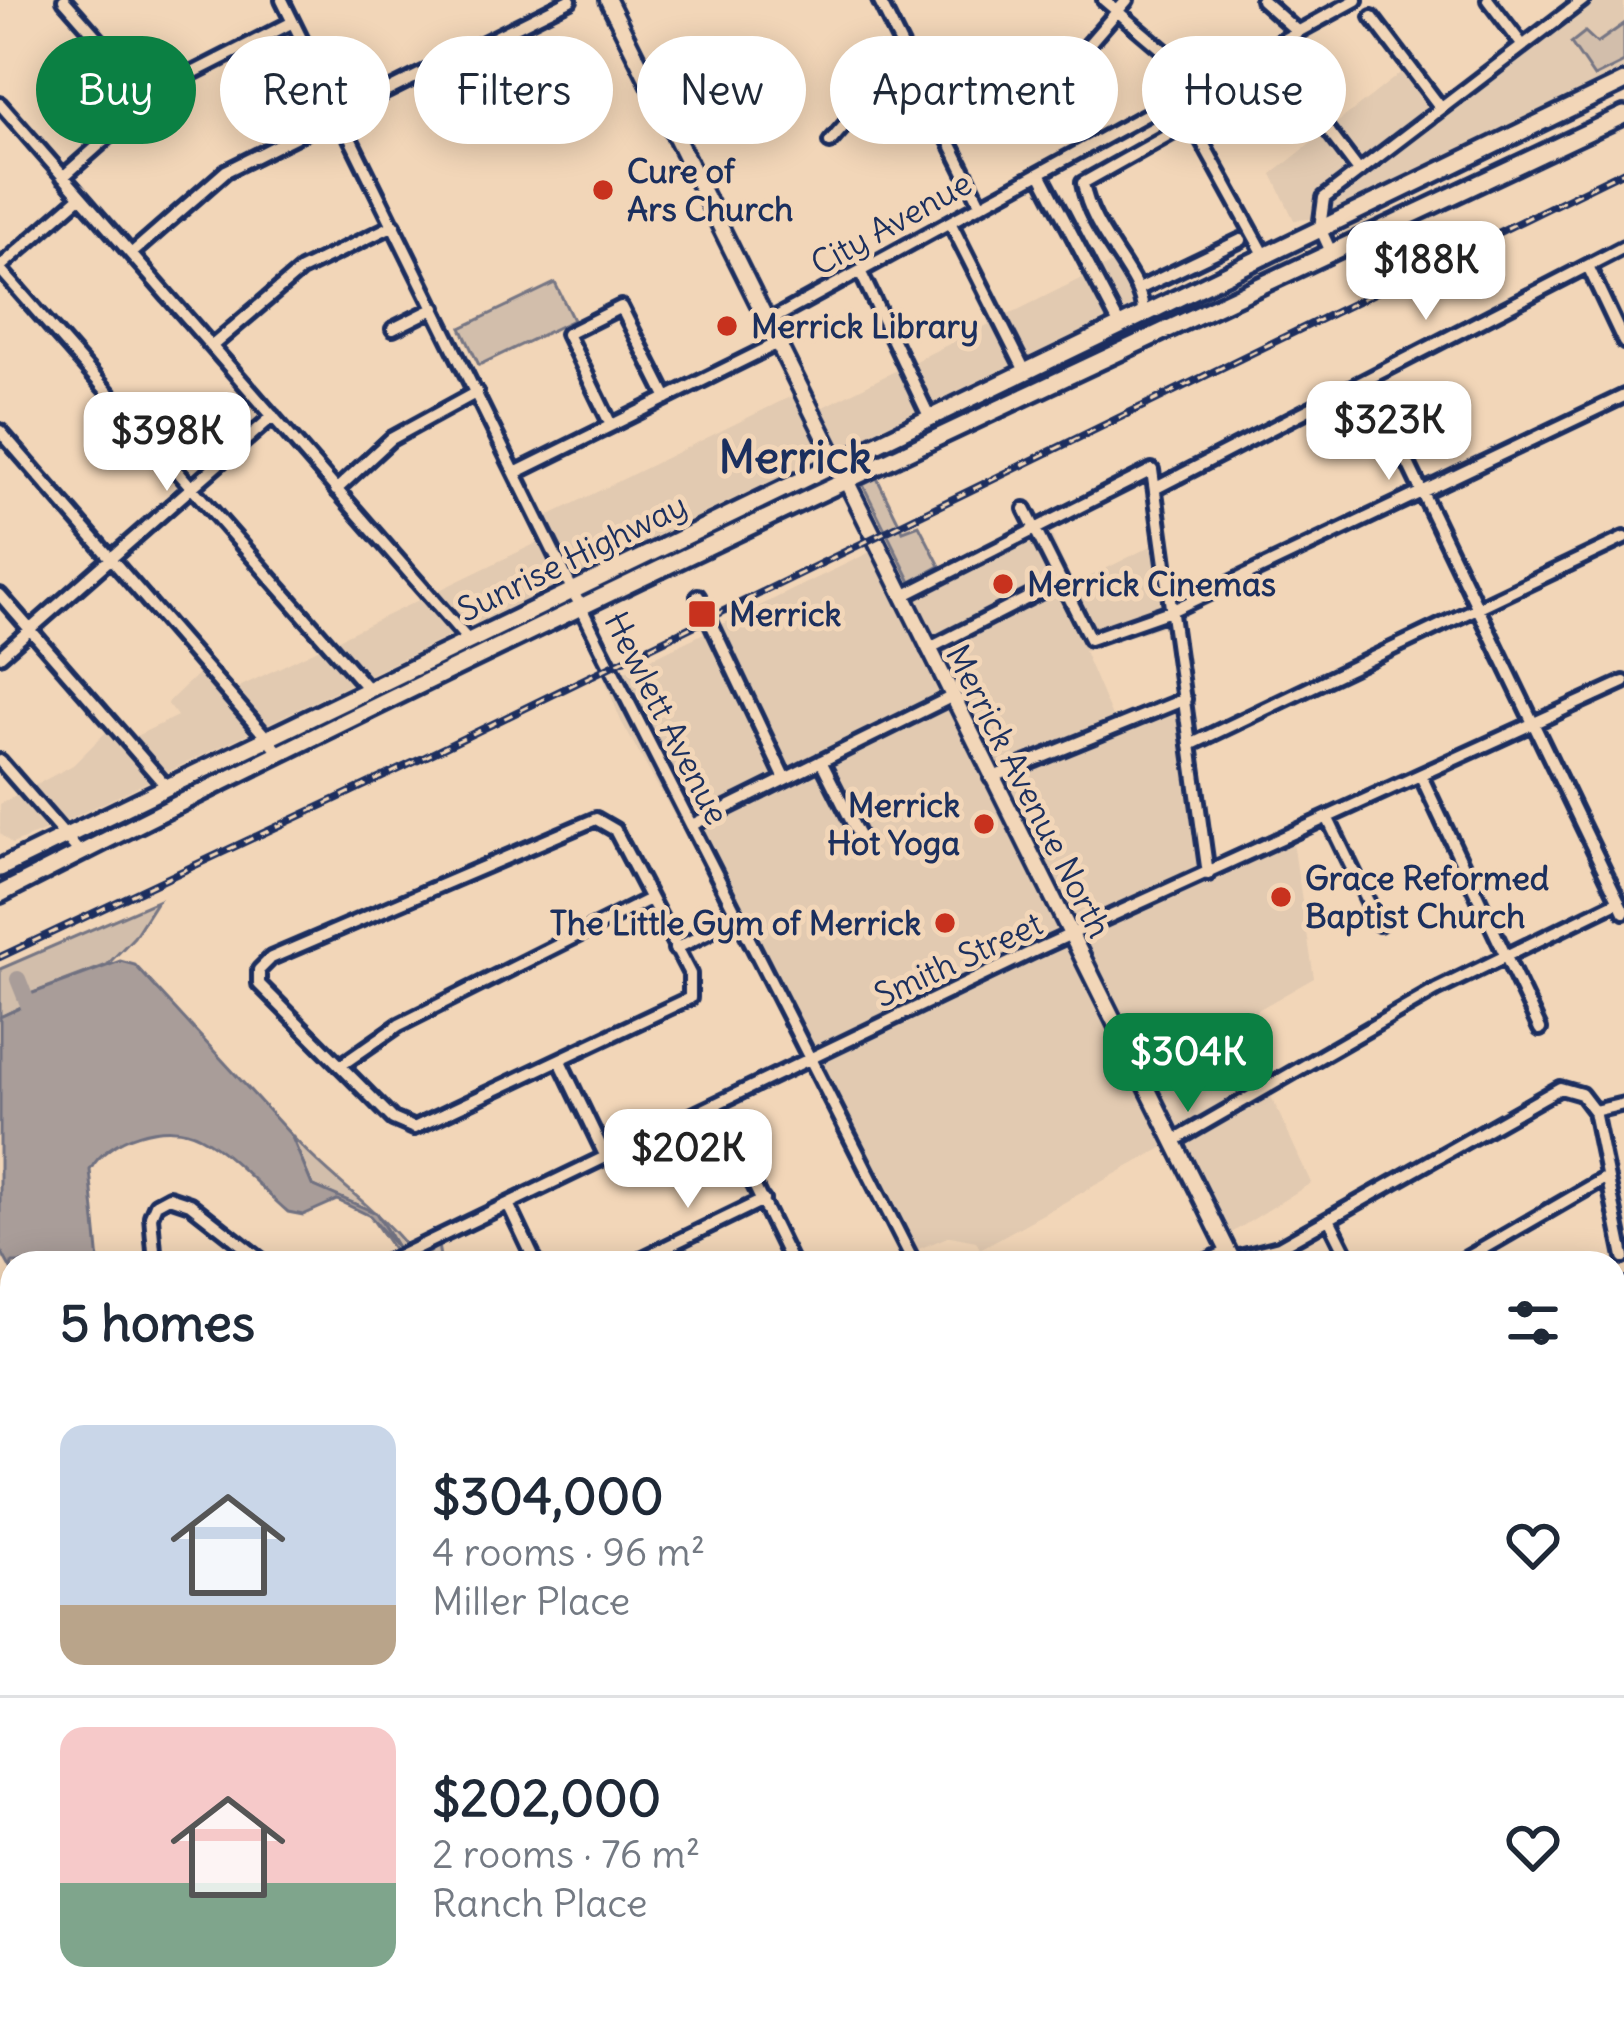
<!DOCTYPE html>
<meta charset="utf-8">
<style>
body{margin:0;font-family:Delius,sans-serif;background:#f2f2f3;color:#1f2937;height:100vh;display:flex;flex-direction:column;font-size:45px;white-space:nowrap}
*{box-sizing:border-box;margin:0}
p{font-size:39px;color:#747a83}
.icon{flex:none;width:66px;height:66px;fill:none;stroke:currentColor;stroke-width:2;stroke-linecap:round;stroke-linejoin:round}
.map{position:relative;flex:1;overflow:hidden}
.panel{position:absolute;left:0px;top:1251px;width:1626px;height:771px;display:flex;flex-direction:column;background:#fff;border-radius:36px 36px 0 0;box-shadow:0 6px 30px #0003}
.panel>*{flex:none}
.guide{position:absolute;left:36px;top:36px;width:1554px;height:108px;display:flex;gap:24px}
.price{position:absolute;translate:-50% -102px;padding:0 27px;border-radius:24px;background:#fff;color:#222;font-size:39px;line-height:78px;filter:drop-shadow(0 3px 6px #0008)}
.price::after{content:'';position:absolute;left:50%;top:72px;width:36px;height:27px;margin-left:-18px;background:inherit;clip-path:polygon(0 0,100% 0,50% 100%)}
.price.selected{background:#0b8043;color:#fff}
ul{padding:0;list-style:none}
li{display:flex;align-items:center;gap:36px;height:300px;padding:0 60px}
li+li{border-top:3px solid #e0e1e3}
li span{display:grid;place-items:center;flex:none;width:336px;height:240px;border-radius:24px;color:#555}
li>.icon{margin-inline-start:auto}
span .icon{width:144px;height:144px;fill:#fffc;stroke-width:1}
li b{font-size:51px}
h2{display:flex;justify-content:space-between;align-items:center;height:144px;padding:0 60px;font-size:51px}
.pill{padding:0 42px;border-radius:54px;background:#fff;box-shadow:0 6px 30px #0003;font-size:42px;line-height:108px}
.pill.selected{background:#0b8043;color:#fff}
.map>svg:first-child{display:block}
</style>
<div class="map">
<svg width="1624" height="2020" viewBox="0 0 1624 2020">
<rect width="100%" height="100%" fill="#f2d6b8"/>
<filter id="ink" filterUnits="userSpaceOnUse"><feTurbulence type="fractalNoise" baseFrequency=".00833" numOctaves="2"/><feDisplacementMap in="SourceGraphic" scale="24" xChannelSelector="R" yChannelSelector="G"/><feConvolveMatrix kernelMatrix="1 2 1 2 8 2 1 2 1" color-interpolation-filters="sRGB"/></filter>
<g filter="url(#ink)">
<path fill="#e2cab1" d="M 1581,0 L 1624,0 L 1624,79 L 1332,218 L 1294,220 L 1272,174 L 1408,67 L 1440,107 Z
M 1118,260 L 1140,303 L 56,826 L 12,844 L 0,833 L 0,804 L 73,765 L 114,724 L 128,740 L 177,716 L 167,703 L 207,665 L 231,691 L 549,537 L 542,519 L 812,386 L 823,407 Z
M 1044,517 L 1073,585 L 1157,543 L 1166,625 L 1084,651 L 1115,724 L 1175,698 L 1208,873 L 1292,836 L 1314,978 L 1237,1022 L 1311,1183 L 1222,1239 L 1173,1142 L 980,1249 L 976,1241 L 950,1236 L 909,1253 L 811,1059 L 621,721 L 605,681 L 891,542 L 912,582 Z
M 12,1406 L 12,1787 L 0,1774 L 0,1407 Z
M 1624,1475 L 1624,1780 L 1614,1785 L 1614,1480 Z"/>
<path fill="#d2beab" stroke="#767684" stroke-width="3" d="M 1624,24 L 1624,62 L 1594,77 L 1571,43 L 1585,32 L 1597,43 Z
M 555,283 L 573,320 L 479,365 L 461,328 Z
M 877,478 L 903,531 L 919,525 L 940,566 L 911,582 L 863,485 Z
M 157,901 L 134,937 L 107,965 L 25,996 L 27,1004 L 0,1017 L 0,969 Z
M 291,1135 C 335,1184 378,1206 418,1261 L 438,1245 L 441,1263 L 403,1263 L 370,1216 L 394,1244 C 380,1206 343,1202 312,1185 Z"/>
<path fill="#a99d99" stroke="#707181" stroke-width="3" d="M 120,961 L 135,965 L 291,1135 L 312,1185 L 376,1213 L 397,1247 L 370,1216 L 337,1200 L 303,1215 L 288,1212 C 260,1188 232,1154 200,1137 C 167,1118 107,1138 90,1170 L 99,1263 L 12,1263 L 12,1271 L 0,1249 L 0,1017 L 26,1005 L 25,996 Z"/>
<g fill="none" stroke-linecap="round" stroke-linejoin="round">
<path stroke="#707181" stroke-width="3" d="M 276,2010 L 280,2020
M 1041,2010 L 1048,2020"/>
<path stroke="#a99d99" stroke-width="16" d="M 18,979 L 31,1012"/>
<g stroke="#1b2f5e" stroke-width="20">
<path id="minor" d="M 64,0 L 151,99
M 282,0 L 600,646 L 914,1263
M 879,0 L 981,205
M 1104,0 L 1203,84
M 1262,0 L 1298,32
M 1488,0 L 1523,46
M 1372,17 L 1441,108
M 1280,67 L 1359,171
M 1044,96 L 1127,0
M 0,104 L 468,640
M 830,142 L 849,120 L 921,85
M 1040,173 L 1119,324
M 63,177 L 163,88 L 293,22
M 950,222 L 1024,369
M 1331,252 L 1320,228 L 1324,198 L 1583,0
M 131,254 L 226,171 L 570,0
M 1588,266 L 1624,342
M 0,267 L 80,197
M 0,269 L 369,690
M 860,271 L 929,416
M 1141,288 L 1241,240
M 1143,313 C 1143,274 1092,237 1083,183 L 1179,129 L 1193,128 L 1198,134 L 1264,254
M 767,322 L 1356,0
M 393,329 L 435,308
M 212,346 L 301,270 L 394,225
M 1368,380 L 1624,912
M 611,425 L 567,334 L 621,307 L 667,398
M 0,431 L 279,752
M 517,472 L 778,343
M 1156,488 L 1624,247
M 336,490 L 391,439 L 477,392
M 1025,509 L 1090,639 L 1173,610 L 1624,396
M 0,595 L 167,787
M 698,596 L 785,779
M 903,596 L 1152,470 L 1208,874
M 928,649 L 1061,581
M 0,656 L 273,416
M 1190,745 L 1624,538
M 0,761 L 81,854
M 821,761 L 860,838
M 1421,776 L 1540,1029
M 991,778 L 1185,699
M 596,819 L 615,830 L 690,974 L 690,998 L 414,1128 L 393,1119 L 259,984 L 259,970 L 271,958 Z
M 1328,819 L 1379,924
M 692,825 L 951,697
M 675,949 L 738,917
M 560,1061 L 606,1157
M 340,1066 L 399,1025 L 650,899
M 715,1105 L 792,1263
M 1594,1111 L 1624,1104
M 1174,1141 L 1436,990 L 1619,901
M 508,1204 L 536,1263
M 1329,1219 L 1351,1263
M 1232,1259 L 1279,1247 L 1560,1088 L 1581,1094 L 1594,1111 L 1624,1257
M 155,1263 L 151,1216 L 156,1204 L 169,1197 L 190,1204 L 265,1263
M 385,1263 L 1034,951 L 1624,682
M 633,1263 L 763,1200
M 1203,1263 L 1228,1251
M 1458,1263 L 1607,1177
M 1614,1292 L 1624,1286
M 0,1405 L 12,1404
M 1614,1410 L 1624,1405
M 1614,1532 L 1624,1523
M 1614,1793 L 1624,1814
M 0,1871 L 12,1868
M 1614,1900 L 1624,1895
M 24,2010 L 24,2020
M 127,2010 L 128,2020
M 230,2010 L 230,2020
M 447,2010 L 448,2020
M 818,2010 L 819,2020
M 1189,2010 L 1194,2020
M 1607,2017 L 1624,2009
M 345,2020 L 362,2010
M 544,2020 L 560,2010
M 743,2020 L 760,2010
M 941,2020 L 958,2010
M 1331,2020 L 1353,2010"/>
</g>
<g stroke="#1b2f5e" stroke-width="22">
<path id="major" d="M 608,0 L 1234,1263
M 1603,2010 L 1608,2020"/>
</g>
<g stroke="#1b2f5e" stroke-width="24">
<path id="highway" d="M 0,868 L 1624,82
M 0,894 C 535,621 1081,371 1624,115"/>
</g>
<use href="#minor" stroke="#f2d6b8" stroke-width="10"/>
<use href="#major" stroke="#f2d6b8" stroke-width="14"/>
<use href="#highway" stroke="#f2d6b8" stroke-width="15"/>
<g stroke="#1b2f5e" stroke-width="8">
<path id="rail" d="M 0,957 L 425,757 L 1624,171"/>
</g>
<use href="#rail" stroke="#f2d6b8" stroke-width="3" stroke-dasharray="9" stroke-linecap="butt"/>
</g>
</g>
<g fill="#c8321e" stroke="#f2d6b8" stroke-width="4.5">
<circle cx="603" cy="190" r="12"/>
<circle cx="727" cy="326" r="12"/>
<circle cx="1003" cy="584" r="12"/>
<rect x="687" y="599" width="30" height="30" rx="6"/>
<circle cx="984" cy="824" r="12"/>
<circle cx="1281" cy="897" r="12"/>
<circle cx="945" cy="923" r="12"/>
</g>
<g text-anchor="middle" stroke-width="10" stroke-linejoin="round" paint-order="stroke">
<g font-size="33" font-weight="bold" fill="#1b2f5e" stroke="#f2d6b8" text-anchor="start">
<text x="627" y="183">Cure of<tspan x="627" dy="38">Ars Church</tspan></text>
<text x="751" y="338">Merrick Library</text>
<text x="1027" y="596">Merrick Cinemas</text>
<text x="729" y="626">Merrick</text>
<text x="960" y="817" text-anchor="end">Merrick<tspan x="960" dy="38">Hot Yoga</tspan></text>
<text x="1305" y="890">Grace Reformed<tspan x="1305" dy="38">Baptist Church</tspan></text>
<text x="921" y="935" text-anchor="end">The Little Gym of Merrick</text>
</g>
<g font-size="33" fill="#1b2f5e" stroke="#f2d6b8">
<text transform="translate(891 223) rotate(-29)" y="12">City Avenue</text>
<text transform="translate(572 557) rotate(-26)" y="12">Sunrise Highway</text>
<text transform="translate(667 718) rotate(63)" y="12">Hewlett Avenue</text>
<text transform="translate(1029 791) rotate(63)" y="12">Merrick Avenue North</text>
<text transform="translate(958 959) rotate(-25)" y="12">Smith Street</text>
</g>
<g font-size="45" font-weight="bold" fill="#1b2f5e" stroke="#f2d6b8">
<text x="795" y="473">Merrick</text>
</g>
</g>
</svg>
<b class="price" style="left:1426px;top:323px">$188K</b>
<b class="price" style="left:1389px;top:483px">$323K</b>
<b class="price" style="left:167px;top:494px">$398K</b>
<b class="price selected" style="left:1188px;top:1115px">$304K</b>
<b class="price" style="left:688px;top:1211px">$202K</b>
<div class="guide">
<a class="pill selected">Buy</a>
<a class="pill">Rent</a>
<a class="pill">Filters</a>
<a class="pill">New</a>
<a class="pill">Apartment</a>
<a class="pill">House</a>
</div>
<section class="panel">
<h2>5 homes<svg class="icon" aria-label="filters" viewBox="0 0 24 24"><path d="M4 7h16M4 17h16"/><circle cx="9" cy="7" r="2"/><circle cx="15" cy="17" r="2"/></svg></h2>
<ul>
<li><span style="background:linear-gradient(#c9d6e8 75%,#b9a48a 0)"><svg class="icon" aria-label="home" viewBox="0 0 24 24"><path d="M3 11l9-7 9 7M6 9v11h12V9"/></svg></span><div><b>$304,000</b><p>4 rooms · 96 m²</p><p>Miller Place</p></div><svg class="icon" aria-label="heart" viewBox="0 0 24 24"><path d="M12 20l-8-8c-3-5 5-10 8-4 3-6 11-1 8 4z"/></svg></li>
<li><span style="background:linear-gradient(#f6c9c9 65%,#7fa58c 0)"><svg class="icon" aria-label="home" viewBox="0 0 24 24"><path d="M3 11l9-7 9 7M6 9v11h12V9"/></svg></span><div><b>$202,000</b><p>2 rooms · 76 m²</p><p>Ranch Place</p></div><svg class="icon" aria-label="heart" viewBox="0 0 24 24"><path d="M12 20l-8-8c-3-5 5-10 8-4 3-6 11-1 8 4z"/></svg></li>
</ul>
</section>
</div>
